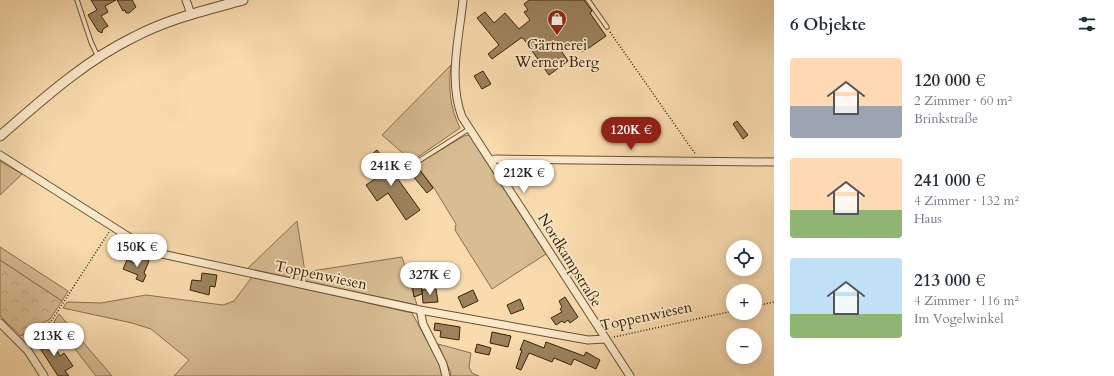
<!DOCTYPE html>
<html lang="de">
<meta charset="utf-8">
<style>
body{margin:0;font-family:Cardo,serif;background:#f2f2f3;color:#1f2937;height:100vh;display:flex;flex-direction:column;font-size:15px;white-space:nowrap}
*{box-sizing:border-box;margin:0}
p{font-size:13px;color:#747a83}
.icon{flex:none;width:22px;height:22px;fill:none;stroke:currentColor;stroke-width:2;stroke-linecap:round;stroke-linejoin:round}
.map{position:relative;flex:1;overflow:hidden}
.details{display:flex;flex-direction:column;background:#fff;width:340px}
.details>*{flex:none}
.fabs{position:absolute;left:726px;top:240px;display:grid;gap:8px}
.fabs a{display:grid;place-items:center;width:36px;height:36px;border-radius:50%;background:#fff;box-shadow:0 2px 10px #0003;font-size:20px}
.price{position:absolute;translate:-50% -34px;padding:0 9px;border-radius:14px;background:#fff;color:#222;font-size:13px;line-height:26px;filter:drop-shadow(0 1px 2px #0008)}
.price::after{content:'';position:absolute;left:50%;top:24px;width:12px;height:9px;margin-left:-6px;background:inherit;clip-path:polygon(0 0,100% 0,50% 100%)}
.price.current{background:#8f2418;color:#fff}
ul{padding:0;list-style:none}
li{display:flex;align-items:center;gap:12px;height:100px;padding:0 16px}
li span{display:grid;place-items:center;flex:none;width:112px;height:80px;border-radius:4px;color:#555}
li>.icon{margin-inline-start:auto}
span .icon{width:48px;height:48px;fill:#fffc;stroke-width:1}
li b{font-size:17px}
h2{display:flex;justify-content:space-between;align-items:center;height:48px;padding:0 16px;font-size:17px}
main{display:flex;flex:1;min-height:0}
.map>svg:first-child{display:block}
</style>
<main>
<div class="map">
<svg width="774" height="376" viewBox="0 0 774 376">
<defs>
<pattern id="forest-crowns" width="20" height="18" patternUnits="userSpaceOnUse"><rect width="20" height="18" fill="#d8bc92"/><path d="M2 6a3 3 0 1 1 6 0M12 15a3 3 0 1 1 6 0" fill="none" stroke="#baa17c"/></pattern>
</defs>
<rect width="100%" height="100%" fill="#f9dbae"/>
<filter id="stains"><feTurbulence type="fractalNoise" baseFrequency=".005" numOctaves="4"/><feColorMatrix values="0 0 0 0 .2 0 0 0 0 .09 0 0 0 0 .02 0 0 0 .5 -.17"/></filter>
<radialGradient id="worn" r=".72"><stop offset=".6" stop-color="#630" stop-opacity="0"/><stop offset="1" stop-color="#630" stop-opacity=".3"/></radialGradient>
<path fill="#d8bc92" stroke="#88704d" d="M 451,65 C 448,87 450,108 460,128 L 412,161 L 382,135 Z
M 469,135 L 546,254 L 492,289 L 455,230 L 456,224 L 434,188 L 416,165 L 464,136 Z
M 0,161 L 22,174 L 0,195 Z
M 297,221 L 305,272 L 402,257 L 417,305 L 246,270 Z
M 0,247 L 68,291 L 62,301 L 0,260 Z
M 252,277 L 412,313 L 440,365 L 443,376 L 174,376 L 189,360 L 151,329 L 132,323 L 63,308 L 67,302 L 101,303 L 146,295 L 223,305 L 234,301 Z
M 59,314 L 112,376 L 96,376 L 54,322 Z
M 438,344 L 471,353 L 469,367 L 472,373 L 479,376 L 450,376 L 451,373 Z"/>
<path fill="url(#forest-crowns)" stroke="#88704d" d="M 0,260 L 62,301 L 50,319 L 21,336 L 0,316 Z"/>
<path fill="#9c835e" stroke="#382408" d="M 91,0 L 116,0 L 105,6 L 108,12 L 101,16 L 108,26 L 103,29 L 102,33 L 98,31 L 88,15 L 97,10 Z
M 117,0 L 132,0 L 136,7 L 129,13 L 126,13 L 125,10 L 123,11 Z
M 529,0 L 584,0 L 592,11 L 590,13 L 606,36 L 583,52 L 575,42 L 562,52 L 568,61 L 549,75 L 523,38 L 521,38 L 492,59 L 488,54 L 499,45 L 477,18 L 485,12 L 494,23 L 505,13 L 519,29 L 530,20 L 524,12 L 528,10 L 524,4 Z
M 483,71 L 491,84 L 482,89 L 474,76 Z
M 737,121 L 748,135 L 743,139 L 733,124 Z
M 377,150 L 420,210 L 406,220 L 388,193 L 377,201 L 366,185 L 381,175 L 367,158 Z
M 419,169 L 433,188 L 427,193 L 412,175 Z
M 139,257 L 149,261 L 144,273 L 146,275 L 143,282 L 136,279 L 138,275 L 123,269 L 127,260 L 136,264 Z
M 202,273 L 217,275 L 215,287 L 210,286 L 209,295 L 190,290 L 192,280 L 201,281 Z
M 421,282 L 422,294 L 414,297 L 412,283 Z
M 436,289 L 438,302 L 423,303 L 422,290 Z
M 473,290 L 478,301 L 463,308 L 458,297 Z
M 565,297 L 578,317 L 570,323 L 568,320 L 564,323 L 562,321 L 556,325 L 551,318 L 562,312 L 560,309 L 562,307 L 559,301 Z
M 520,299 L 524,309 L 511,314 L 507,305 Z
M 435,323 L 460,327 L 459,340 L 440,337 L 441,331 L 434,330 Z
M 492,332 L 511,336 L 508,347 L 490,343 Z
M 47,334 L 60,356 L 64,353 L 73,366 L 65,371 L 69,376 L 58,376 L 36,342 Z
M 524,340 L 544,348 L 546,342 L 584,356 L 586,352 L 600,360 L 596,369 L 574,359 L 571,365 L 554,358 L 552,362 L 529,353 L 521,370 L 516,368 L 522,350 L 520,350 Z
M 477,344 L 491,348 L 489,355 L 475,352 Z"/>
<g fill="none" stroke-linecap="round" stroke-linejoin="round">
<g stroke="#685232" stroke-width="5.5">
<path id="service" d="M 77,0 L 91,42 L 98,57
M 588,0 L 607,27
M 406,169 L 469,129"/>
</g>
<g stroke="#685232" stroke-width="9">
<path id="minor" d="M 186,0 L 191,14
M 463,0 C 459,39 448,80 462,117 L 630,376
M 0,155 L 140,244 L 162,254 L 420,310 L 588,340 L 605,339
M 492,160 L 496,159 L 774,162
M 420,310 L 423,324 L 443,364 L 446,376
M 0,323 L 28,351 L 44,376"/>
</g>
<g stroke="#685232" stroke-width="11">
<path id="tertiary" d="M 0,136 C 43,99 83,62 134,37 C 168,19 206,10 243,0"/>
</g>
<path stroke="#382408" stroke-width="1.5" stroke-dasharray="1 2" stroke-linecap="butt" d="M 610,32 L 696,155
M 755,306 L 774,302
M 614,337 L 733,311
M 28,340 L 52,320 L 109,232"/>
<use href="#service" stroke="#fbe8ca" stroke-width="3.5"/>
<use href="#minor" stroke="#fbe8ca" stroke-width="7"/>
<use href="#tertiary" stroke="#fbe8ca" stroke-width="9"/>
</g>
<defs>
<g id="shop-pin" transform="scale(1)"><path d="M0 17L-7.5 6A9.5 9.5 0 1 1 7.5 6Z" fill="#8f2418" stroke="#fbe8ca"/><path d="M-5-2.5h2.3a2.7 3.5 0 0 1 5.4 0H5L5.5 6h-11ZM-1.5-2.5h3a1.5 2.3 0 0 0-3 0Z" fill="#fff"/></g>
</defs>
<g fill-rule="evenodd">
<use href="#shop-pin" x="557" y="19"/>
</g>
<g text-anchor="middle" stroke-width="3.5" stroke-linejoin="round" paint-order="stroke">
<g font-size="15" fill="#382408" stroke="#fbe8ca">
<text x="557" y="50">Gärtnerei<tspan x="557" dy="17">Werner Berg</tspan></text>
</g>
<g font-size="15" fill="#382408" stroke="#fbe8ca">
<text transform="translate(570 260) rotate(58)" y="5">Nordkampstraße</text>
<text transform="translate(321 275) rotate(12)" y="5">Toppenwiesen</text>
<text transform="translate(646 316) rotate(-12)" y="5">Toppenwiesen</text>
</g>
</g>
<rect width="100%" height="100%" filter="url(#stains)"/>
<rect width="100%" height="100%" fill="url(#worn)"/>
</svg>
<div class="fabs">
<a><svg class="icon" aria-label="locate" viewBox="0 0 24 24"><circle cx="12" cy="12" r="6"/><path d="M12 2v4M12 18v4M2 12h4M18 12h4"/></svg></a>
<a>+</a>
<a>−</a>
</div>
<b class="price current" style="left:631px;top:151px">120K €</b>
<b class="price" style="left:391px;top:187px">241K €</b>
<b class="price" style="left:524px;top:194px">212K €</b>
<b class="price" style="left:137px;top:268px">150K €</b>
<b class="price" style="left:430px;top:296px">327K €</b>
<b class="price" style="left:54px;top:357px">213K €</b>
</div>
<section class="details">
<h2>6 Objekte<svg class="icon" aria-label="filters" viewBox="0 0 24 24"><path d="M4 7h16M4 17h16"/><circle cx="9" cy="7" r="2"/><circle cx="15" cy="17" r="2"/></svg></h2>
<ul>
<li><span style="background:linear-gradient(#ffd9b3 60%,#9aa5b1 0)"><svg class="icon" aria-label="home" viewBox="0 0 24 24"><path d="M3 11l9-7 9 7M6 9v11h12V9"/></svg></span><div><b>120 000 €</b><p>2 Zimmer · 60 m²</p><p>Brinkstraße</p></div></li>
<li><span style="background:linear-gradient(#ffd9b3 65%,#8fb573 0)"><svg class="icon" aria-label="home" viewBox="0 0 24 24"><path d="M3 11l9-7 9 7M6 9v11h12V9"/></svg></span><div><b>241 000 €</b><p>4 Zimmer · 132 m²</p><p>Haus</p></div></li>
<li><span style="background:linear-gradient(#bfe0f5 70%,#8fb573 0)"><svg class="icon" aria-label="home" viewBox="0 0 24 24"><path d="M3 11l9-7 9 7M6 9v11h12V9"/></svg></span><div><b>213 000 €</b><p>4 Zimmer · 116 m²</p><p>Im Vogelwinkel</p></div></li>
</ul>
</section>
</main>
